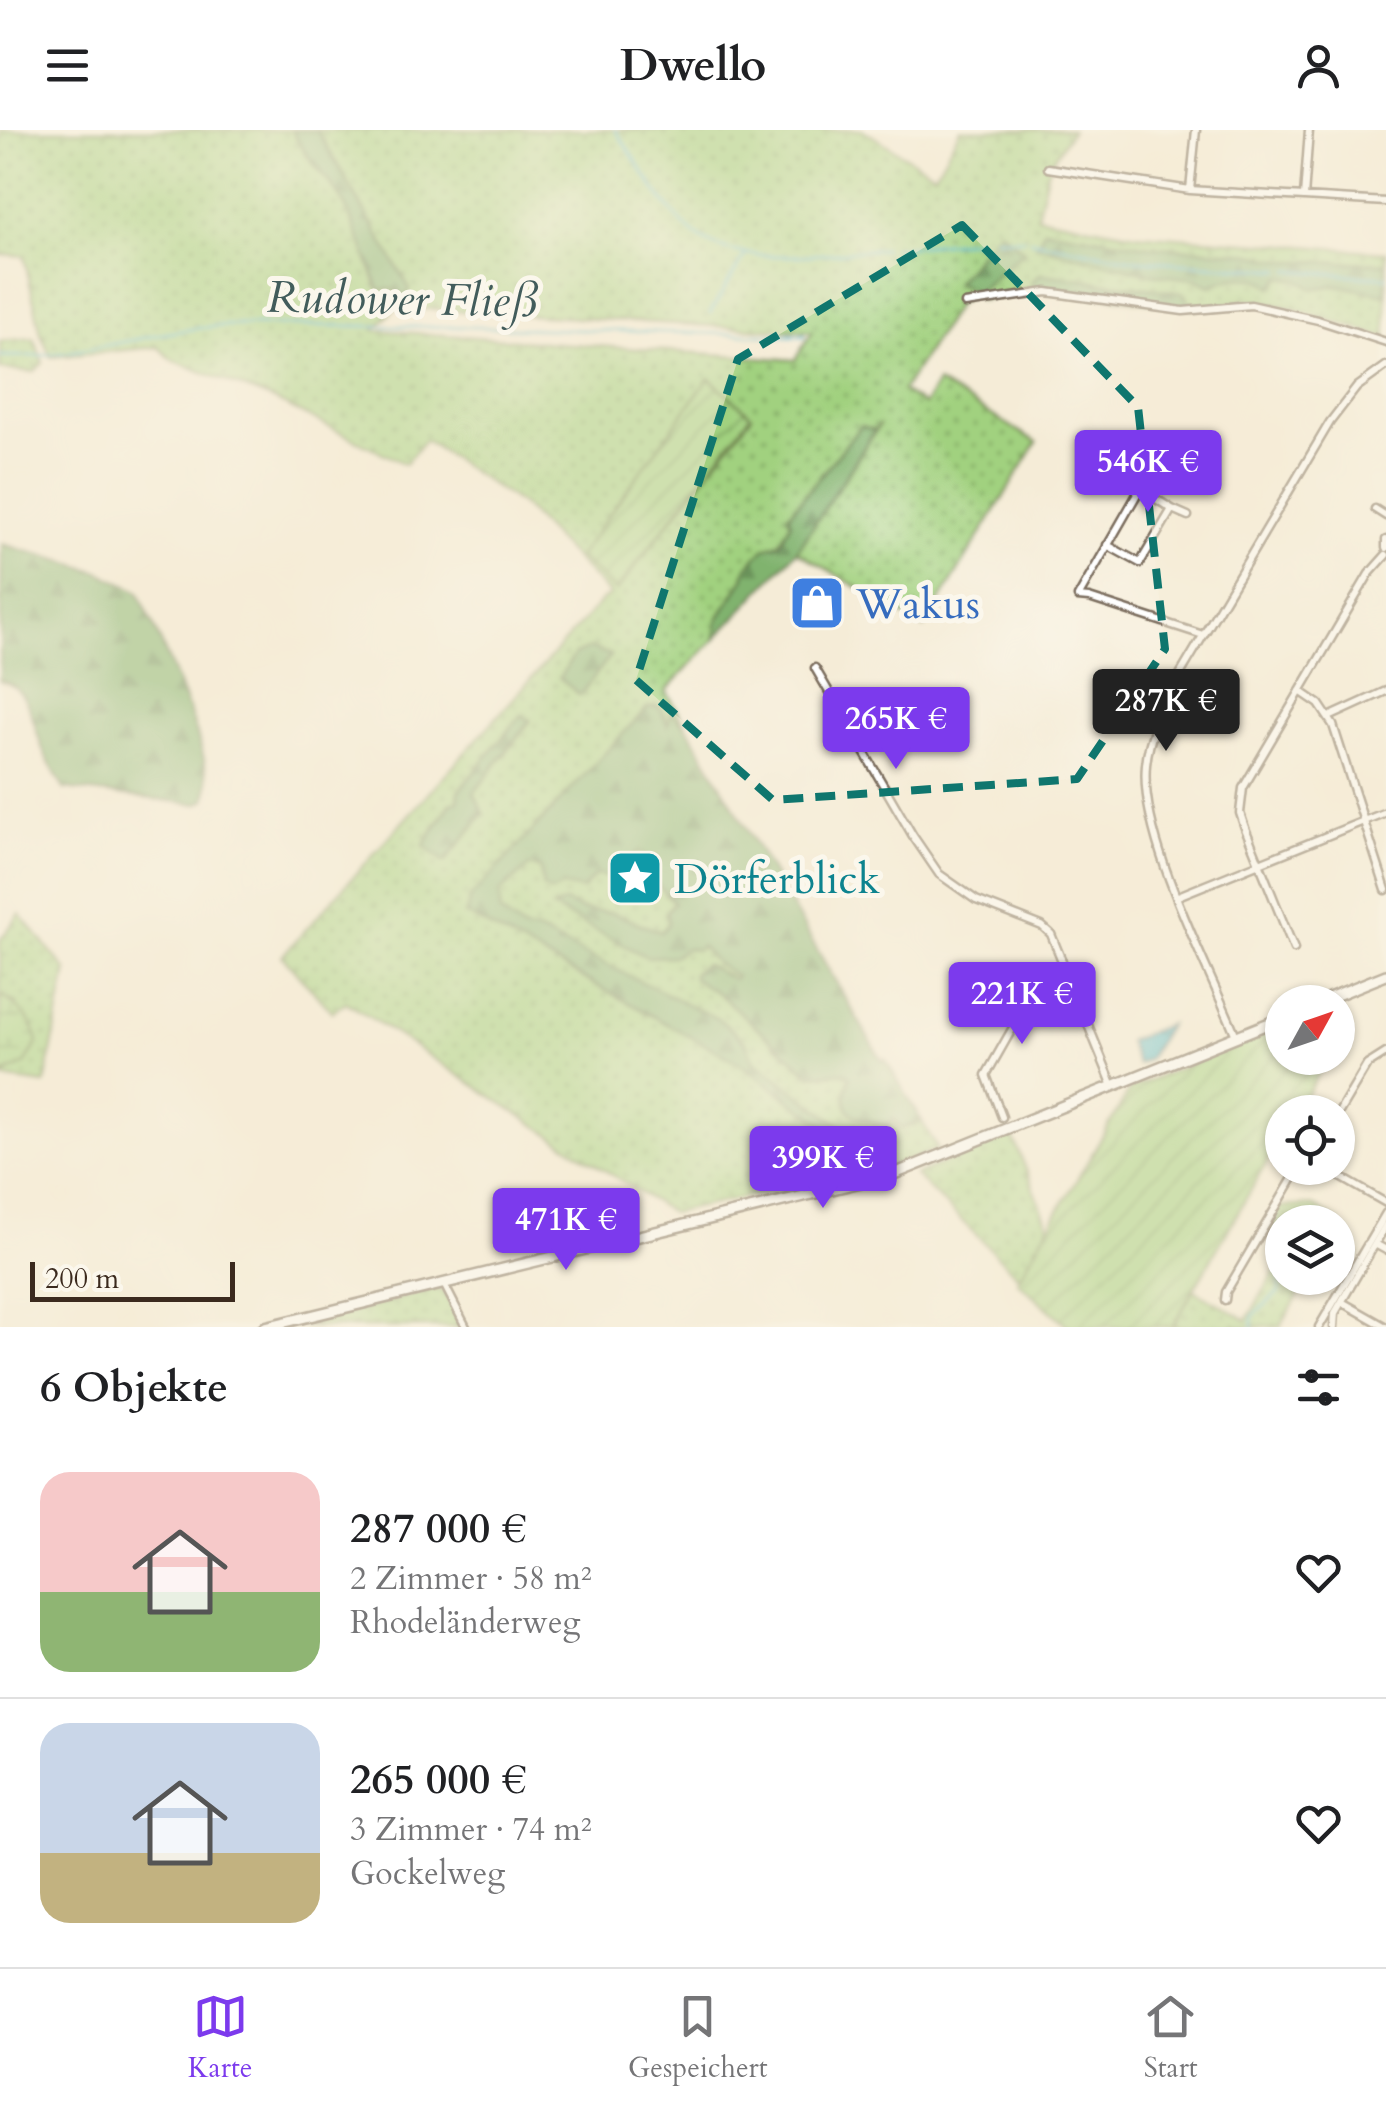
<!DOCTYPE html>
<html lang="de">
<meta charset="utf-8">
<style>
body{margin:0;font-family:Cardo,serif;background:#f2f2f2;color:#202124;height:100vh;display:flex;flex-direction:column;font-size:38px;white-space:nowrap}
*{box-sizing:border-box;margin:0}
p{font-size:32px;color:#757577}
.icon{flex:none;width:55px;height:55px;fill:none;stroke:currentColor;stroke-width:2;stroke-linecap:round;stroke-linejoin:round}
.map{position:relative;height:1197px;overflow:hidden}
.sheet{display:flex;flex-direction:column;background:#fff;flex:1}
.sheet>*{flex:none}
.needle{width:65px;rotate:50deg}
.controls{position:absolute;left:1265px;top:855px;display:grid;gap:20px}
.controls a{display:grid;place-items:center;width:90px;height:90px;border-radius:50%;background:#fff;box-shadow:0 2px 8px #0004;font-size:50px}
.scale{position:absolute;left:30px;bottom:25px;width:205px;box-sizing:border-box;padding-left:10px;border:5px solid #3b2a1e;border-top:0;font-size:28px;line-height:35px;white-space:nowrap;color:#3b2a1e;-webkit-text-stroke:8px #fbf7ec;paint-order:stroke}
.price{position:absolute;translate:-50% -85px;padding:0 22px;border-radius:10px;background:#7c3aed;color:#fff;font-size:32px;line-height:65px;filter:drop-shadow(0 2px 5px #0008)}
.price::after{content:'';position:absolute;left:50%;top:60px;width:30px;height:22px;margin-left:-15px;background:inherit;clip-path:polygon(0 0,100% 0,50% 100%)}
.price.selected{background:#222;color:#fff}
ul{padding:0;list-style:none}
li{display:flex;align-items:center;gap:30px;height:250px;padding:0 40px}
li+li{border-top:2px solid #e0e0e0}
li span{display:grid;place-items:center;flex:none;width:280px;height:200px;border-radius:30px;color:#555}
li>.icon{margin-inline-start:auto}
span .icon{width:120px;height:120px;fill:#fffc;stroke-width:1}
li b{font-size:42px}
h2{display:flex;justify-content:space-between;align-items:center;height:120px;padding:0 40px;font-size:42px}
header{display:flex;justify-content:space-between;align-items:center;height:130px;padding:0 40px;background:#fff;font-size:45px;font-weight:700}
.tab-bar{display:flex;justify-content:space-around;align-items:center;height:140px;border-top:2px solid #e0e0e0;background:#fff;font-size:28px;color:#757577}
.tab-bar a{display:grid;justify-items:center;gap:5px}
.tab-bar .selected{color:#7c3aed}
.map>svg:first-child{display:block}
</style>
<header><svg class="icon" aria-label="menu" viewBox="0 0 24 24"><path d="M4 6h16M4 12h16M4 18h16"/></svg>Dwello<svg class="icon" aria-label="person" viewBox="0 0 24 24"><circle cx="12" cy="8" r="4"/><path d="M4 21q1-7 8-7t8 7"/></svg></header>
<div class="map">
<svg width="1386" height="1197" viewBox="0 0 1386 1197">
<defs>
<pattern id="grass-dots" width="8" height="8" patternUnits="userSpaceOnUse" patternTransform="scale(2.5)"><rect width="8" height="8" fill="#a1d17f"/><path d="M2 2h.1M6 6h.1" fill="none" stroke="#84aa67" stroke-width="1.8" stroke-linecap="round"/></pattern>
<pattern id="forest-firs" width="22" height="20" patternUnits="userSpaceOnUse" patternTransform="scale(2.5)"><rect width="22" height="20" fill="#80b36e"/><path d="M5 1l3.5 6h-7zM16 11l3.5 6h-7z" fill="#6a925a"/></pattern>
<pattern id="wetland-marsh" width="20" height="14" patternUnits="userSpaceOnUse" patternTransform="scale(2.5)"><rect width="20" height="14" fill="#a1d17f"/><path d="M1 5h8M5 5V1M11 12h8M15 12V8" fill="none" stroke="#84aa67"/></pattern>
<pattern id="garden-furrows" width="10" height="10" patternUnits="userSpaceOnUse" patternTransform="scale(2.5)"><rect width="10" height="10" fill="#a1d17f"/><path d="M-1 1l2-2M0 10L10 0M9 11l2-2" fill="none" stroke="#84aa67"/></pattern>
<pattern id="water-ripples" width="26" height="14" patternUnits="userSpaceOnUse" patternTransform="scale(2.5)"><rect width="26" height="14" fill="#4eb8cb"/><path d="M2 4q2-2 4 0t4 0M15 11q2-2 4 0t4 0" fill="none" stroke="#4296a4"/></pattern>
</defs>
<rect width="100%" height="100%" fill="#fbf7ec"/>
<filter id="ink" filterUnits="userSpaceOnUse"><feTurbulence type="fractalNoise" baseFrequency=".01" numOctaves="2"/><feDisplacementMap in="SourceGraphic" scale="20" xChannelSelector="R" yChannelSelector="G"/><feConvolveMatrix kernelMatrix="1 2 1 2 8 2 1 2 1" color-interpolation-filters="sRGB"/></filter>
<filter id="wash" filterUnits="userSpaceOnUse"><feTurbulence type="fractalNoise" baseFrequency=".0048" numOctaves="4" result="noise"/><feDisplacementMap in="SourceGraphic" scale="40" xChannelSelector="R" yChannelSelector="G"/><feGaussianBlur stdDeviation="2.25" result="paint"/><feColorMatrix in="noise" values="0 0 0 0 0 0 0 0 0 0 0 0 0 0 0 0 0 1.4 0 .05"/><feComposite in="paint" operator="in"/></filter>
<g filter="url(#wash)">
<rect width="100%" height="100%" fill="#f5ecd7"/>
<path fill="url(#grass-dots)" stroke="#6e7e4e" stroke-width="2.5" fill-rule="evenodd" d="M 0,0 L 863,0 L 935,44 L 960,0 L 1072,0 L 1049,35 L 1037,86 L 1135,104 L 1386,122 L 1386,208 L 1288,177 L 1246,170 L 1195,179 L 1040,158 L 979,170 L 975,163 L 958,173 L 902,261 L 924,275 L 937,253 L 1037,312 L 924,497 L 797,421 L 880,294 L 875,300 L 861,296 L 788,385 L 791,392 L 780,413 L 765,418 L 748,437 L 744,449 L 718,489 L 715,509 L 666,561 L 882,931 L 885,929 L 938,1019 L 891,1037 L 671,1083 L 346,872 L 332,882 L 282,826 L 602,470 L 610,465 L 523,376 L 425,310 L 405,334 L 274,270 L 172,230 L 158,217 L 51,227 L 41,204 L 24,126 L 0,124 ZM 396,178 L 428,179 L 812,202 L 795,230 L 375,200 ZM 709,249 L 752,286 L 616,461 ZM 521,585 L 530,591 L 474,663 L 424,715 L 450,674 L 458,671 L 459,661 Z
M 34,208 L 43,233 L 34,242 L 0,239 L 0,211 Z
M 20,784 L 67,841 L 45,954 L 0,948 L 8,944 L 17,874 L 0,865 L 0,810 Z
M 1012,1005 L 1049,1096 L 1019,1147 L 915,1045 Z
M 1312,1075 L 1339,1091 L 1345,1119 L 1359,1125 L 1351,1138 L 1338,1130 L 1338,1092 L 1282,1092 L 1282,1119 L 1268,1099 L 1280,1077 Z
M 1282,1129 L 1282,1148 L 1309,1148 L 1280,1197 L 1172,1197 L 1194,1160 L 1247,1190 Z
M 434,1158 L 445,1162 L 462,1197 L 302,1197 Z"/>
<path fill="url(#forest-firs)" stroke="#5e6e46" stroke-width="2.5" d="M 292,0 L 317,0 L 410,159 L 403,173 L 396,178 L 395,160 L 379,159 C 368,132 359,103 346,78 C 331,48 306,31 292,0 Z
M 1044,99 L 1155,117 L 1240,122 L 1286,131 L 1386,133 L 1386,165 L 1337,155 L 1313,159 L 1299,150 L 1281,147 L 1272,157 C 1254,142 1230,147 1210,156 L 1196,149 L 1151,144 L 1037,116 Z
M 999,100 L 1024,121 L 976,163 L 956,152 Z
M 1040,144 C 1055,145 1069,148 1083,149 C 1094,150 1097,155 1108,153 L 1183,163 L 1193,178 L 1085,161 L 1034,159 L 1031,152 Z
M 861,296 L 875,300 L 797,421 L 715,509 L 718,489 L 744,449 L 747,437 L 765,418 L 780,413 L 791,392 L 788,386 Z
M 2,414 L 97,441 L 138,461 C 156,502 219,631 206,670 L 197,674 L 64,659 C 59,650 53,640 48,631 C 33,606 34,556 0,551 Z
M 590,518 L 611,525 L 580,565 L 559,548 L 575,524 Z
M 648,577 L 660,577 L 668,595 L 671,581 L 688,598 L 882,931 L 885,929 L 922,991 L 901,999 L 893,988 L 888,996 C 856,988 836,986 850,947 L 845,942 L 811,945 L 719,864 L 693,848 L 693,843 L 705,834 L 733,849 L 736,846 L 716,833 L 701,816 L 697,820 L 686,818 L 673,826 L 647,827 L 553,778 L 565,772 L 582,780 L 613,783 L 661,802 L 668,794 L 666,781 L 674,773 L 640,736 L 646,731 L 644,724 L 638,722 L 610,747 L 595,745 L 583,760 L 563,756 L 552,762 L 543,758 L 540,738 L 529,736 L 500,762 L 500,783 L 524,800 L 537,801 L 720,890 L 746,912 L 752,929 L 844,998 L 839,1006 L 739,933 L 466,784 L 470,768 Z
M 521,585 L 530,590 L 474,663 L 484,683 L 445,732 L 424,716 L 451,673 L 458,671 L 459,661 Z"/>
<path fill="url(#wetland-marsh)" stroke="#6e7e4e" stroke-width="2.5" d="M 0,865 C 19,876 33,890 38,912 L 25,934 L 0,946 Z"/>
<path fill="url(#garden-furrows)" stroke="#6e7e4e" stroke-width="2.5" d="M 709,248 L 751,285 L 616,461 L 578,427 Z
M 1282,896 L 1282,928 L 1328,928 L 1296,982 L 1282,982 L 1282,1006 L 1172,1197 L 1069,1197 L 1017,1151 L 1131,958 Z"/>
<path fill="url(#water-ripples)" stroke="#447174" stroke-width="2.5" d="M 1169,894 L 1148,929 L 1137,934 L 1128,911 Z"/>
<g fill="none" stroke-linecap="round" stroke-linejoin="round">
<path stroke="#4eb8cb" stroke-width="2.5" d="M 615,0 C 637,31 657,67 683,94 C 729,143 824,122 884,119
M 995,108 L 1024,109
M 1030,110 L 1137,130 L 1281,140
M 893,118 L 978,110
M 1290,140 C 1322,143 1355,146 1386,147
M 710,183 L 745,125
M 0,226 C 80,230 158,197 238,195 L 475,197 L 805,206
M 1253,1197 L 1253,1186 L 1279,1162 L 1282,1139"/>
</g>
</g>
<g filter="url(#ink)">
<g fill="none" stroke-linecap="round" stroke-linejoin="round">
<g stroke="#7c6e5f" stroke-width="11">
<path id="street" d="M 1048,38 L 1190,60 L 1386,72
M 1190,60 L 1196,0
M 1304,67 L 1309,0
M 965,174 L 1047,162 L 1183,181 L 1251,175 L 1318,190 L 1386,212
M 1172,379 L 1188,386
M 1375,379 L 1386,386
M 1386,410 L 1386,418
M 1107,415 L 1140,433 L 1172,379 L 1140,359 L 1078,467 L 1089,468 L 1203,505
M 815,538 L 913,706 L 939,744 L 976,770 L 1042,796 L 1051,804 L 1113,956
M 1300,561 L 1319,574 L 1333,595 L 1386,760
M 1329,587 L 1386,561
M 1178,766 L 1386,682
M 1294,819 L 1245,698 L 1240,683 L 1243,658 L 1369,444 L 1386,425
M 1236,906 C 1208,836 1139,708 1146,635 C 1149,604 1163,576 1178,548 L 1330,292 L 1357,257 L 1386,236
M 1338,984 L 1367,935 L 1386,923
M 1002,987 L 986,945 L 1015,894 L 1077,866
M 1325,1038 L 1386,1073
M 1375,1114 L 1386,1120
M 444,1154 L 466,1197
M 1225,1170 L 1226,1162 L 1299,1038
M 1342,1172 L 1386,1197
M 1319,1197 L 1386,1083
M 1334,1197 L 1335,1183 L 1386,1095"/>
</g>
<g stroke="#7c6e5f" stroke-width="14">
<path id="secondary" d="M 1319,872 L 1386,845
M 265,1197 L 894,1044 L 1282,888"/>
</g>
<use href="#street" stroke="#fff" stroke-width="6"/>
<use href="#secondary" stroke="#fff" stroke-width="9"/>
</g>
</g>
<path d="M0 0H1386V1197H0ZM 962,95 L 1138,277 L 1165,519 L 1077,649 L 773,670 L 636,550 L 738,229 Z" fill="#f5ecd7" fill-opacity=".55" fill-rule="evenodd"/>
<path fill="none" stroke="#0f766e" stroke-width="8" stroke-dasharray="20 12" stroke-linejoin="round" d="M 962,95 L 1138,277 L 1165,519 L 1077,649 L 773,670 L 636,550 L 738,229 Z"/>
<defs>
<g id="shop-square" transform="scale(2.875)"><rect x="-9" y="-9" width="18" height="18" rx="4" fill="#3f7fe0" stroke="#fbf7ec"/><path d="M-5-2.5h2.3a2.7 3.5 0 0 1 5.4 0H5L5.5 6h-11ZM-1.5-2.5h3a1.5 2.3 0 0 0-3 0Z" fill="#fff"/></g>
<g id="sight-square" transform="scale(2.875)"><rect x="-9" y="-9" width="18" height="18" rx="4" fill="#0f9aa8" stroke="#fbf7ec"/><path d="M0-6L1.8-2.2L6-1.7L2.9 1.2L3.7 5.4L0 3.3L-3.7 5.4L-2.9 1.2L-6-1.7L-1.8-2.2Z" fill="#fff"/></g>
</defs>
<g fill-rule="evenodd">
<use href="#shop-square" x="817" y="473"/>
<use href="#sight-square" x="635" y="748"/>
</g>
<g text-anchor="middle" stroke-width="10" stroke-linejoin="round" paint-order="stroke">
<g font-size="42" fill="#366cbe" stroke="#fbf7ec" text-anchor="start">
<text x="856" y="488">Wakus</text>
</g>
<g font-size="42" fill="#0d838f" stroke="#fbf7ec" text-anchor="start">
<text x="674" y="763">Dörferblick</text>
</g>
<g font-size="45" font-style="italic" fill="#425c5b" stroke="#fbf7ec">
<text transform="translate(402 168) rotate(1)" y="16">Rudower Fließ</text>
</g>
</g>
</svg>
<div class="controls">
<a><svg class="needle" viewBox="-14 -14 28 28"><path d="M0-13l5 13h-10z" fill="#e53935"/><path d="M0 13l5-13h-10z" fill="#757577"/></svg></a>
<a><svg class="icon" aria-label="locate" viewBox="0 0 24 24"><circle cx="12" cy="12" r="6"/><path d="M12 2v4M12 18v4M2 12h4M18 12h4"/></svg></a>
<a><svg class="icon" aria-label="layers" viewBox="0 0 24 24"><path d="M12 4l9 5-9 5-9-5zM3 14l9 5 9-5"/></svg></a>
</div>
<div class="scale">200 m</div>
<b class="price" style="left:1148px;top:385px">546K €</b>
<b class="price selected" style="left:1166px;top:624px">287K €</b>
<b class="price" style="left:896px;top:642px">265K €</b>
<b class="price" style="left:1022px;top:917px">221K €</b>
<b class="price" style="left:823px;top:1081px">399K €</b>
<b class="price" style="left:566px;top:1143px">471K €</b>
</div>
<section class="sheet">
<h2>6 Objekte<svg class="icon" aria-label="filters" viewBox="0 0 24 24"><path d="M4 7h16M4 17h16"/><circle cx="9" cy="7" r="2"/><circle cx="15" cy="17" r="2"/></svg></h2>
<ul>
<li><span style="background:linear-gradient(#f6c9c9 60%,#8fb573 0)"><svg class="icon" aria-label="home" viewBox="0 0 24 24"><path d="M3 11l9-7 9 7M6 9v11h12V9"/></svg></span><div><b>287 000 €</b><p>2 Zimmer · 58 m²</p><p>Rhodeländerweg</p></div><svg class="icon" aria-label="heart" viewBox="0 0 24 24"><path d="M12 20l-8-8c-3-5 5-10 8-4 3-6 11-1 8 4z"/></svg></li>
<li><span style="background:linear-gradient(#c9d6e8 65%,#c2b280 0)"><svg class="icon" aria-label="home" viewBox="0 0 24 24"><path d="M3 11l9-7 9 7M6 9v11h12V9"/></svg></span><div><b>265 000 €</b><p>3 Zimmer · 74 m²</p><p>Gockelweg</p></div><svg class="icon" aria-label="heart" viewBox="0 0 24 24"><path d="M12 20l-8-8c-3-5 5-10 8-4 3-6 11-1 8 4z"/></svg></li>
</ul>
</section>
<nav class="tab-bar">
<a class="selected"><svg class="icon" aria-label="map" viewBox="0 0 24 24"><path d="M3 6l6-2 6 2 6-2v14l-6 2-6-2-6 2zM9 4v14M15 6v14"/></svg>Karte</a>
<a><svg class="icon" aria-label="saved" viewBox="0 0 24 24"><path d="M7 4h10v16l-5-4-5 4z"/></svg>Gespeichert</a>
<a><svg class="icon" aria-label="home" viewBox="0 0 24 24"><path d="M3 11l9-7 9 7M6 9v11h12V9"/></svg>Start</a>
</nav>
